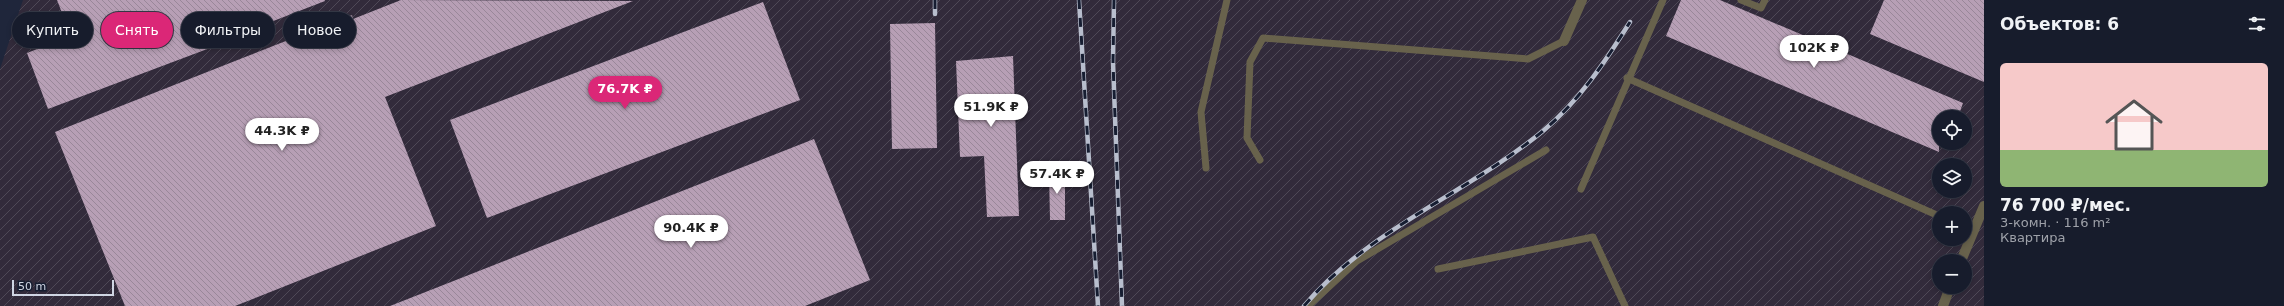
<!DOCTYPE html>
<html lang="ru">
<meta charset="utf-8">
<style>
body{margin:0;font-family:"DejaVu Sans",sans-serif;background:#202534;color:#f1f3f6;height:100vh;display:flex;flex-direction:column;font-size:15px;white-space:nowrap}
*{box-sizing:border-box;margin:0}
p{font-size:13px;color:#9ea1a9}
.icon{flex:none;width:22px;height:22px;fill:none;stroke:currentColor;stroke-width:2;stroke-linecap:round;stroke-linejoin:round}
.map{position:relative;flex:1;overflow:hidden}
.details{display:flex;flex-direction:column;background:#171c2c;width:300px}
.details>*{flex:none}
.guide{position:absolute;left:12px;top:12px;width:380px;height:36px;display:flex;gap:8px}
.fabs{position:absolute;left:1932px;top:110px;display:grid;gap:8px}
.fabs a{display:grid;place-items:center;width:40px;height:40px;border-radius:50%;background:#171c2c;box-shadow:0 2px 6px #0003,0 0 0 1px #363a48;font-size:20px}
.scale{position:absolute;left:12px;bottom:10px;width:102px;box-sizing:border-box;padding-left:4px;border:2px solid #cfd5e3;border-top:0;font-size:11px;line-height:14px;white-space:nowrap;color:#cfd5e3;-webkit-text-stroke:3px #161d31;paint-order:stroke}
.price{position:absolute;translate:-50% -34px;padding:0 9px;border-radius:14px;background:#fff;color:#222;font-size:13px;line-height:26px;filter:drop-shadow(0 1px 2px #0008)}
.price::after{content:'';position:absolute;left:50%;top:24px;width:12px;height:9px;margin-left:-6px;background:inherit;clip-path:polygon(0 0,100% 0,50% 100%)}
.price.selected{background:#db2777;color:#fff}
ul{padding:0;list-style:none}
li{display:grid;align-content:center;gap:8px;height:212px;padding:0 16px}
li span{display:grid;place-items:center;height:124px;border-radius:6px;color:#555}
li>.icon{margin-inline-start:auto}
span .icon{width:72px;height:72px;fill:#fffc;stroke-width:1}
li b{font-size:17px}
h2{display:flex;justify-content:space-between;align-items:center;height:48px;padding:0 16px;font-size:17px}
.tag{padding:0 14px;border-radius:18px;background:#171c2c;box-shadow:0 2px 6px #0003,0 0 0 1px #363a48;font-size:14px;line-height:36px}
.tag.selected{background:#db2777;color:#fff}
main{display:flex;flex:1;min-height:0}
.map>svg:first-child{display:block}
</style>
<main>
<div class="map">
<svg width="1984" height="306" viewBox="0 0 1984 306">
<defs>
<pattern id="industrial-furrows" width="10" height="10" patternUnits="userSpaceOnUse"><rect width="10" height="10" fill="#322b3b"/><path d="M-1 1l2-2M0 10L10 0M9 11l2-2" fill="none" stroke="#4f4957"/></pattern>
<pattern id="building-back-hatch" width="6" height="6" patternUnits="userSpaceOnUse"><rect width="6" height="6" fill="#b79fb5"/><path d="M-1 5l2 2M0 0l6 6M5-1l2 2" fill="none" stroke="#998799"/></pattern>
</defs>
<rect width="100%" height="100%" fill="#1f263b"/>
<path fill="url(#industrial-furrows)" fill-rule="evenodd" d="M 23,0 L 1984,0 L 1984,306 L 0,306 L 0,69 ZM 1939,117 L 1965,117 L 1965,143 L 1939,143 ZM 1939,165 L 1965,165 L 1965,191 L 1939,191 ZM 1939,213 L 1965,213 L 1965,239 L 1939,239 ZM 1939,261 L 1965,261 L 1965,287 L 1939,287 Z"/>
<path fill="url(#building-back-hatch)" d="M 57,0 L 325,0 L 325,1 L 209,46 L 210,48 L 48,109 L 27,53 L 71,36 Z
M 401,0 L 633,1 L 385,97 L 436,226 L 235,306 L 125,306 L 55,132 L 352,15 L 353,19 Z
M 1681,0 L 1720,0 L 1963,103 L 1958,117 L 1939,117 L 1939,152 L 1666,36 Z
M 1884,0 L 1984,0 L 1984,82 L 1870,34 Z
M 763,2 L 800,100 L 487,218 L 450,120 Z
M 935,23 L 937,148 L 892,149 L 890,24 Z
M 1013,56 L 1019,216 L 987,217 L 984,156 L 960,157 L 956,61 Z
M 814,139 L 870,280 L 805,306 L 390,306 Z
M 1065,171 L 1065,220 L 1050,220 L 1049,172 Z"/>
<g fill="none" stroke-linecap="round" stroke-linejoin="round">
<path stroke="#68624c" stroke-width="7" d="M 1741,0 L 1761,8 L 1765,0
M 1627,78 L 1939,216
M 1260,160 L 1247,138 L 1250,62 L 1263,38 L 1528,59 L 1564,41
M 1206,168 L 1201,112 L 1227,0
M 1581,189 L 1663,0
M 1965,227 L 1974,231
M 1438,269 L 1593,237 L 1625,306
M 1308,306 L 1357,261 L 1546,150"/>
<path stroke="#68624c" stroke-width="10" d="M 1564,41 L 1582,0
M 1961,261 L 1984,206
M 1943,306 L 1950,287"/>
<g stroke="#b8becd" stroke-width="4.5">
<path id="rail" d="M 935,0 L 935,14
M 1079,0 L 1098,306
M 1114,0 L 1113,62 L 1122,306
M 1304,306 C 1369,229 1466,194 1543,131 C 1580,100 1605,62 1630,22"/>
</g>
<use href="#rail" stroke="#161d31" stroke-width="3" stroke-dasharray="9" stroke-linecap="butt"/>
</g>
</svg>
<div class="fabs">
<a><svg class="icon" aria-label="locate" viewBox="0 0 24 24"><circle cx="12" cy="12" r="6"/><path d="M12 2v4M12 18v4M2 12h4M18 12h4"/></svg></a>
<a><svg class="icon" aria-label="layers" viewBox="0 0 24 24"><path d="M12 4l9 5-9 5-9-5zM3 14l9 5 9-5"/></svg></a>
<a>+</a>
<a>−</a>
</div>
<div class="scale">50 m</div>
<b class="price" style="left:1814px;top:69px">102K ₽</b>
<b class="price selected" style="left:625px;top:110px">76.7K ₽</b>
<b class="price" style="left:991px;top:128px">51.9K ₽</b>
<b class="price" style="left:282px;top:152px">44.3K ₽</b>
<b class="price" style="left:1057px;top:195px">57.4K ₽</b>
<b class="price" style="left:691px;top:249px">90.4K ₽</b>
<div class="guide">
<a class="tag">Купить</a>
<a class="tag selected">Снять</a>
<a class="tag">Фильтры</a>
<a class="tag">Новое</a>
</div>
</div>
<section class="details">
<h2>Объектов: 6<svg class="icon" aria-label="filters" viewBox="0 0 24 24"><path d="M4 7h16M4 17h16"/><circle cx="9" cy="7" r="2"/><circle cx="15" cy="17" r="2"/></svg></h2>
<ul>
<li><span style="background:linear-gradient(#f6c9c9 70%,#8fb573 0)"><svg class="icon" aria-label="home" viewBox="0 0 24 24"><path d="M3 11l9-7 9 7M6 9v11h12V9"/></svg></span><div><b>76 700 ₽/мес.</b><p>3-комн. · 116 m²</p><p>Квартира</p></div></li>
</ul>
</section>
</main>
